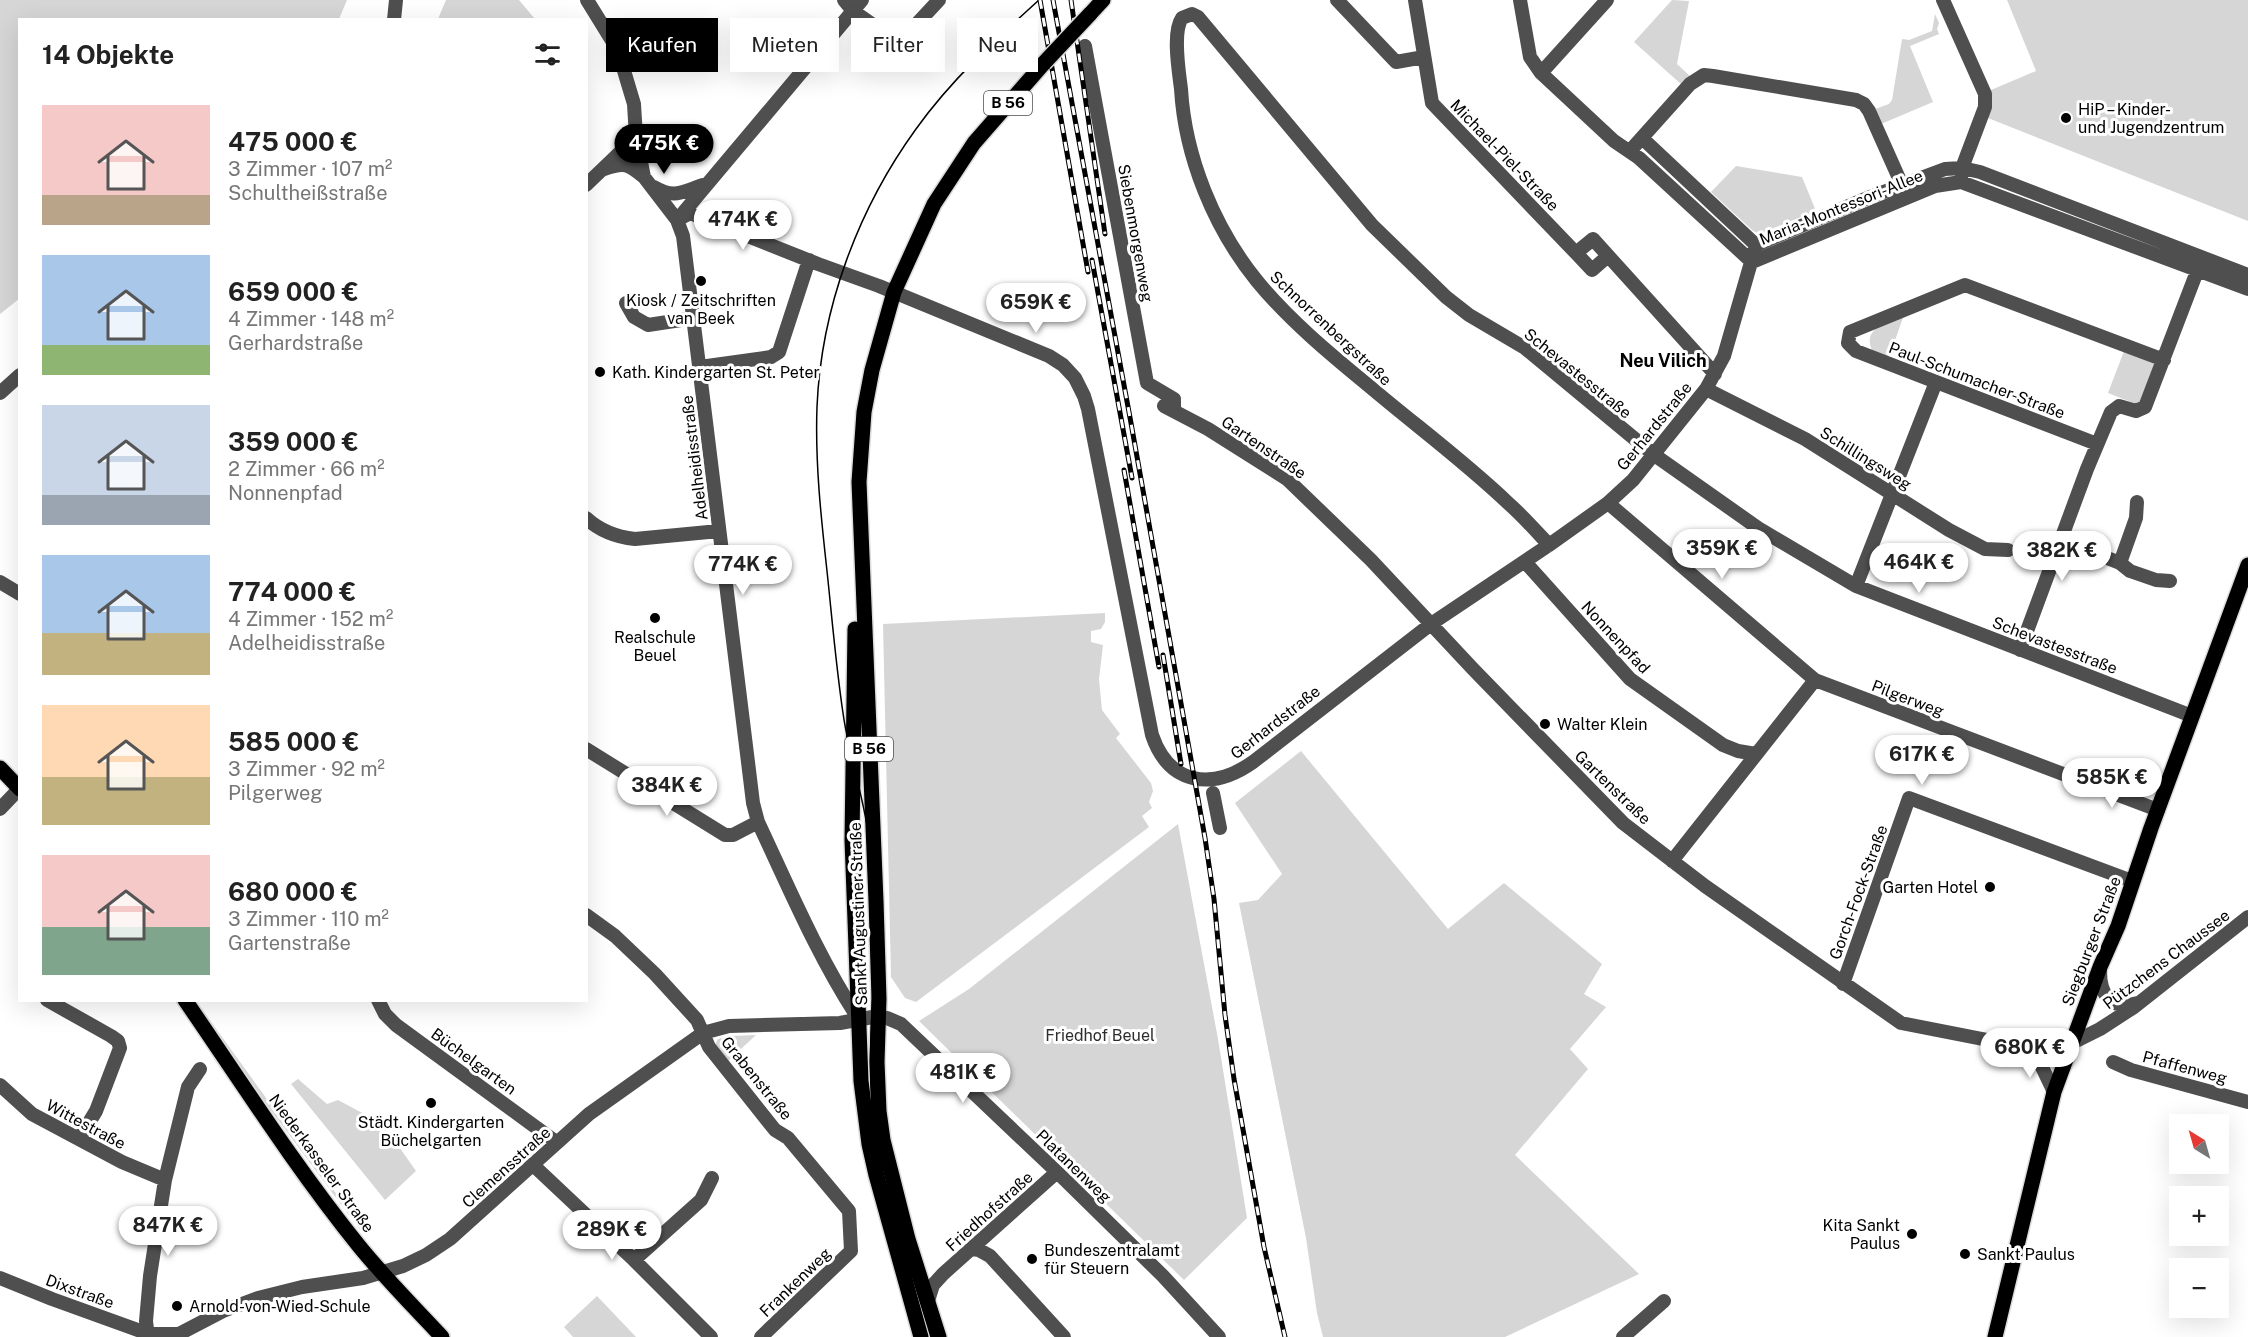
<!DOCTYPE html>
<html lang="de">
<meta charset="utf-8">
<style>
body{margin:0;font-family:"Public Sans",sans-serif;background:#f2f2f2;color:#222;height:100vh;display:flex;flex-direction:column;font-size:22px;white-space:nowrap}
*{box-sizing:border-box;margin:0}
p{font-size:20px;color:#767676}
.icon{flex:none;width:33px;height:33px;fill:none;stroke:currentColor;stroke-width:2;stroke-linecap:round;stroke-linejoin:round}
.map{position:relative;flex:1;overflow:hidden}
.panel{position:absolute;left:18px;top:18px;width:570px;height:984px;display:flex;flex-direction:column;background:#fff;border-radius:0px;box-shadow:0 6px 24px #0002}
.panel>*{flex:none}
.banner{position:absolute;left:606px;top:18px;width:570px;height:54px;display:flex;gap:12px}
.needle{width:39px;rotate:323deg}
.buttons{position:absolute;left:2169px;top:1114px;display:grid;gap:12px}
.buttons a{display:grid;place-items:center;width:60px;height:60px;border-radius:0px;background:#fff;box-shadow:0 6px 24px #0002;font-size:30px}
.price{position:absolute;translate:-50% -51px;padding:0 14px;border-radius:21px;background:#fff;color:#222;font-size:20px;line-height:39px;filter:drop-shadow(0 2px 3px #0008)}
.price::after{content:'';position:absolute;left:50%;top:36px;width:18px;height:14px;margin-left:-9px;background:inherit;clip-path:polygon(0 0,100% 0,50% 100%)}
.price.on{background:#000;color:#fff}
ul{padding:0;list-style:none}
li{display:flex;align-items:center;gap:18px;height:150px;padding:0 24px}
li span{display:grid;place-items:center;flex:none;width:168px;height:120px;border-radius:0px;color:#555}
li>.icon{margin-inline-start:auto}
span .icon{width:72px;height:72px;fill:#fffc;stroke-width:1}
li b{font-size:26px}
h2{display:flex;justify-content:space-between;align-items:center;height:72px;padding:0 24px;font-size:26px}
.tag{padding:0 21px;border-radius:0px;background:#fff;box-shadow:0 6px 24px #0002;font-size:21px;line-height:54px}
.tag.on{background:#000;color:#fff}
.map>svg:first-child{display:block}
</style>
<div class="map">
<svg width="2248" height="1337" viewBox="0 0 2248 1337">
<rect width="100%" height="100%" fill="#fff"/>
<path fill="#d6d6d6" d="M 0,0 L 347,0 L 339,19 L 20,20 L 19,299 L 0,314 Z
M 446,0 L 519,0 L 535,19 L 438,19 Z
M 1672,0 L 1689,1 L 1677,64 L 1690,76 L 1682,85 L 1634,42 Z
M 2007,0 L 2248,0 L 2248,221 L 1988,118 L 1991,90 L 2036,71 Z
M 1935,14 L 1939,23 L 1937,29 L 1939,34 L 1910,46 L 1933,102 L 1881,124 L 1875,109 L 1889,104 L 1892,100 L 1902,39 L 1909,40 L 1932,31 Z
M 1736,166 L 1802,177 L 1816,211 L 1764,232 L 1757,233 L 1752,230 L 1711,192 Z
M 1904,315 L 1889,357 L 1872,350 C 1862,328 1888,322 1904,315 Z
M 2124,351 L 2154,364 L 2155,367 L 2139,403 L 2136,404 L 2108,393 Z
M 1105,613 L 1105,622 L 1101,629 L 1091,631 L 1091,642 L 1103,645 L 1099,679 L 1102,710 L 1120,734 L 1116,738 L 1151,783 L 1153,791 L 1149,802 L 1152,808 L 1142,816 L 1149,827 L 916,1002 L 905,998 L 891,977 L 883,624 Z
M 1301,751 L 1448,929 L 1504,883 L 1602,964 L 1584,994 L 1606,1007 L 1570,1049 L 1588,1069 L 1515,1155 L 1639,1274 L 1505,1337 L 1323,1337 L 1317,1313 L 1306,1238 L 1239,903 L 1258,900 L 1282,874 L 1235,803 Z
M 1178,824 L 1218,1039 L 1247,1218 L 1184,1280 L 919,1021 L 969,989 Z
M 175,1001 L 178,1001 L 350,1246 L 347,1246 L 300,1184 Z
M 194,1001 L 196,1001 L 282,1120 L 365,1233 L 363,1234 L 264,1101 Z
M 756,1035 L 728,1061 L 715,1045 L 718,1039 L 731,1036 Z
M 298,1079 L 327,1104 L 338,1100 L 383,1124 L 416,1171 L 385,1200 L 291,1084 Z
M 597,1296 L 636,1337 L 573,1337 L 564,1327 Z"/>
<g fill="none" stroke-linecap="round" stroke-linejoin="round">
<g stroke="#dbdbdb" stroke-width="18">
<path id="major" d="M 1090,14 L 1103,0
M 855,629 L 852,840 L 861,1081 L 869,1144 L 876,1175 L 921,1337
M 0,768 L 20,789
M 185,1000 C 242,1083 296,1168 359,1246 C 385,1278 414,1307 442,1337
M 939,1337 L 908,1239 L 883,1140 L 879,1111 L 877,1062 L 879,999 L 876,901 L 859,482 L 864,412 L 872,370 L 894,292 L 934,204 L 974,143 L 1044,63
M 1995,1337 L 2054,1092 L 2100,967 L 2118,926 L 2151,828 L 2248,565"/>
</g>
<path stroke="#4f4f4f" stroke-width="14" d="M 587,0 L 616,47 L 622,64 L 634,104 L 636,137 L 644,177 L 677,220 L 683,236 L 748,762 L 753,803 L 758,822 C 789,888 818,957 858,1018
M 844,0 L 853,11 L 899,43 L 939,0
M 1337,0 L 1396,62 L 1424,57
M 1415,0 L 1432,103 L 1576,253 L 1593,239 L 1715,374
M 1520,0 L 1530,57 L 1541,73 L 1614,141 L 1639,158 L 1752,262
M 1943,0 L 1985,94 L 1985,107 L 1962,168 L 1962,174
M 394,20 L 396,0
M 1085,46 L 1147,383 L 1174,399 L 1174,411
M 1541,73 L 1607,0
M 1642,138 L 1756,245
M 1630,151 L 1690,84 L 1704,75 L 1713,76 L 1856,100 L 1864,104 L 1869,111 L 1902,185
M 604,169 C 625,162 628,164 644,177
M 586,185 L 636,137
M 654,187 C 675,199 681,192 703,185
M 678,219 L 862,0
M 677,220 L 690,213 L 818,264 L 879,286 L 1049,356 L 1063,365 L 1075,378 L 1084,396 L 1088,409 L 1152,735 C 1169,785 1212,791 1253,762 L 1431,624 L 1549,545 L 1608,503 L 1633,480 L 1706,389 L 1724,356 L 1756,245
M 1756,245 L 1870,197 L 1945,169 L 1962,168 L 1980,172 L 2248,275
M 1576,253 L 1592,270 L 1608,256
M 1752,262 L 1935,186 L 1961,182 L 2248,289
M 626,303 L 634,317 L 648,325 L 694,318
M 700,367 L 771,357 L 779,352 L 809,260
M 1706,389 L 1805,439 L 1949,530 L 1985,549 L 2008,550
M 0,393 L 20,375
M 1164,406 L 1208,429 L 1287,479 L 1371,560 L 1473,669 L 1623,823 L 1705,886 L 1901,1023 L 2008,1044 L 2058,1050 L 2100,1029 L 2134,1007 L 2248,917
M 2097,444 L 1856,351 L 1848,343 L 1850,332 L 1965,285 L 2164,360
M 1608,503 L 1815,680 L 2158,810
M 586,518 C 600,531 616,537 635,539 L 719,531
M 2061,540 L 2120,563 L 2130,571 L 2156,580 L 2170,581
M 1549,545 C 1536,531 1523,516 1508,503 C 1464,461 1415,425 1369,386 C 1330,354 1289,320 1257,281 C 1214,228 1185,157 1181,89 C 1179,72 1172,32 1182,18 L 1192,14 L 1198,17 L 1372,225 L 1446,297 L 1469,315 L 1525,348 L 1653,454 L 1758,528 L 1856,586 L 2192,716
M 1525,562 L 1630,679 L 1723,745 L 1738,751 L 1756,754
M 2120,563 L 2136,518 L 2137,502
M 0,582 L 20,594
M 1856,586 L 1936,382
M 2020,650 L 2087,469 L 2111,412 L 2119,406 L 2136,411 L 2145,407 L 2201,261
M 586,749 L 725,835 L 733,835 L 758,822
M 1213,793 L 1220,828
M 0,809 L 20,788
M 1672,861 L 1815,680
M 586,915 L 615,936 L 655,974 L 697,1020 L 709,1047 L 775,1130 L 788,1138 L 849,1211 L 851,1251 L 761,1337
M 2100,971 C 2100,995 2111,1011 2138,1003
M 1843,984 L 1909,798 L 2132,881
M 47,1000 L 111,1036 L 118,1041 L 120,1048 L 96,1111 L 79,1139
M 378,1000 L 385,1014 L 396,1025 L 556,1142
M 2013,1047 L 2041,1065 L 2054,1092
M 2113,1062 L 2131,1070 L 2248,1102
M 0,1085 L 32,1114 L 122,1162 L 165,1180
M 532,1164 L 634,1260 L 711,1337
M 972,1249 L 979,1250 L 990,1256 L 1064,1337
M 634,1260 L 701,1200 L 712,1178
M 0,1278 L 52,1299 L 149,1334 L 179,1334 L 223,1311 L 258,1298 L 302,1287 L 363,1278 L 403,1266 L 426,1255 L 450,1239 L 589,1114 L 703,1033 L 729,1026 L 840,1023 L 878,1016 L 887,1018 L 901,1024 L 1057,1172 L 1163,1276 L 1219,1337
M 928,1301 L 933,1285 L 943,1274 L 1057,1172
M 148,1337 L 146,1321 L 150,1276 L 165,1180 L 188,1087 L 200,1069
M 1623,1337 L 1664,1301"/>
<use href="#major" stroke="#000" stroke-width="15"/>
<path stroke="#000" stroke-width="1.5" d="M 858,820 L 863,1009
M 931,1337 C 909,1262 878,1180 872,1102 C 868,1055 873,1007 874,959 C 875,922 873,883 870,845 C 865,800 849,757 843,713 C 836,666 832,618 827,571 C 821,517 815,462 817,407 C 821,308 858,209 916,129 C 951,80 995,40 1039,0"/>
<g stroke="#000" stroke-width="5">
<path id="rail" d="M 1040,0 L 1088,272
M 1053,0 L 1131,423 L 1205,838 L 1214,899 L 1225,1015 L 1234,1079 L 1264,1247 L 1285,1337
M 1071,0 L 1105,234
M 1092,260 L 1132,478
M 1124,470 L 1159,667
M 1163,655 L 1181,764"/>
</g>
<use href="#rail" stroke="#fff" stroke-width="3" stroke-dasharray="9" stroke-linecap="butt"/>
<g stroke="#dbdbdb" stroke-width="18" stroke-linecap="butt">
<path id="major-bridge" d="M 1044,63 L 1090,14"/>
</g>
<use href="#major-bridge" stroke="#000" stroke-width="15"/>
</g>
<g fill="#000" stroke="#fff" stroke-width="2">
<circle cx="2066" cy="118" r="6"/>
<circle cx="701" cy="281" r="6"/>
<circle cx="600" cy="372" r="6"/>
<circle cx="655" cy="618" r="6"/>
<circle cx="1545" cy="724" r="6"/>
<circle cx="1990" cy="887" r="6"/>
<circle cx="431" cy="1103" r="6"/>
<circle cx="1912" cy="1234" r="6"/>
<circle cx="1965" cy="1254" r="6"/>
<circle cx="1032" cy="1259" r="6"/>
<circle cx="177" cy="1306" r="6"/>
</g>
<g text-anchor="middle" stroke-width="6" stroke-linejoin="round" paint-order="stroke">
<g fill="#fff" stroke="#4c4c4c" stroke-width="1.5">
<rect x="984" y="91" width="48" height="24" rx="4.5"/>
<rect x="845" y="737" width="48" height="24" rx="4.5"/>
</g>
<g font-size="15" font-weight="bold" fill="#000">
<text x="1008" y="108">B 56</text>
<text x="869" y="754">B 56</text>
</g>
<g font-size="16" fill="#000" stroke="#fff" text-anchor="start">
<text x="2078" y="115">HiP – Kinder-<tspan x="2078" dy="18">und Jugendzentrum</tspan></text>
<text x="701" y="306" text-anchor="middle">Kiosk / Zeitschriften<tspan x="701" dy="18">van Beek</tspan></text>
<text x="612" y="378">Kath. Kindergarten St. Peter</text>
<text x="655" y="643" text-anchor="middle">Realschule<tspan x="655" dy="18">Beuel</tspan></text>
<text x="1557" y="730">Walter Klein</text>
<text x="1978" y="893" text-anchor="end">Garten Hotel</text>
<text x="431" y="1128" text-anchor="middle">Städt. Kindergarten<tspan x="431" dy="18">Büchelgarten</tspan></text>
<text x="1900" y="1231" text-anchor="end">Kita Sankt<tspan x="1900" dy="18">Paulus</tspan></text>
<text x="1044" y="1256">Bundeszentralamt<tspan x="1044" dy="18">für Steuern</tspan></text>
<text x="1977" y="1260">Sankt Paulus</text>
<text x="189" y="1312">Arnold-von-Wied-Schule</text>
</g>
<g font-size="16" fill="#000" stroke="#fff">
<text transform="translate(1505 155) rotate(46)" y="6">Michael-Piel-Straße</text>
<text transform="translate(1841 207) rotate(-22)" y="6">Maria-Montessori-Allee</text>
<text transform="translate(1136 233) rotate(80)" y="6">Siebenmorgenweg</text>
<text transform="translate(1331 328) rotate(43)" y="6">Schnorrenbergstraße</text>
<text transform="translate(1578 373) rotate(39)" y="6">Schevastesstraße</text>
<text transform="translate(1977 380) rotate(21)" y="6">Paul-Schumacher-Straße</text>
<text transform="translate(1654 426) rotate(-51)" y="6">Gerhardstraße</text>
<text transform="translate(1264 447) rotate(34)" y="6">Gartenstraße</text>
<text transform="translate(694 458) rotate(-97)" y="6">Adelheidisstraße</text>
<text transform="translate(1866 458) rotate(32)" y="6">Schillingsweg</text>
<text transform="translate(1616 637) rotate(47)" y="6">Nonnenpfad</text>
<text transform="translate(2055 645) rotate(21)" y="6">Schevastesstraße</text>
<text transform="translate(1908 698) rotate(21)" y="6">Pilgerweg</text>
<text transform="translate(1275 722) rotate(-38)" y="6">Gerhardstraße</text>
<text transform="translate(1613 787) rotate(44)" y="6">Gartenstraße</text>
<text transform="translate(1858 892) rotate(-70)" y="6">Gorch-Fock-Straße</text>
<text transform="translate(858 914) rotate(-92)" y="6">Sankt Augustiner Straße</text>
<text transform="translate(2091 941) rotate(-69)" y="6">Siegburger Straße</text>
<text transform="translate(2166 959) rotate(-37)" y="6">Pützchens Chaussee</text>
<text transform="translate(474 1061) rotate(36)" y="6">Büchelgarten</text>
<text transform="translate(2185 1067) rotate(15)" y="6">Pfaffenweg</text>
<text transform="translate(757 1078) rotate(51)" y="6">Grabenstraße</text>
<text transform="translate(86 1124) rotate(28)" y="6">Wittestraße</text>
<text transform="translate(322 1163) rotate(54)" y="6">Niederkasseler Straße</text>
<text transform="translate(1074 1166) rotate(44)" y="6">Platanenweg</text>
<text transform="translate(506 1167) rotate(-42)" y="6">Clemensstraße</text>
<text transform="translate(989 1211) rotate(-42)" y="6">Friedhofstraße</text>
<text transform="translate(795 1282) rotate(-44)" y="6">Frankenweg</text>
<text transform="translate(80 1291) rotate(20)" y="6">Dixstraße</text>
</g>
<g font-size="16" fill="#2d2d2d" stroke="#fff">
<text x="1100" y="1041">Friedhof Beuel</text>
</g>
<g font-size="18" font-weight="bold" fill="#000" stroke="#fff">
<text x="1663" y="367">Neu Vilich</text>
</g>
</g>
</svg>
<div class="buttons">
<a><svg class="needle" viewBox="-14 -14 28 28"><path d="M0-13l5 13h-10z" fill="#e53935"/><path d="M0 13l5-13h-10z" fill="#767676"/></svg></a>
<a>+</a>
<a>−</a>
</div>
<b class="price on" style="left:664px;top:175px">475K €</b>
<b class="price" style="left:743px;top:251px">474K €</b>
<b class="price" style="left:1036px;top:334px">659K €</b>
<b class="price" style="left:1722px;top:580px">359K €</b>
<b class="price" style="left:2062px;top:582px">382K €</b>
<b class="price" style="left:1919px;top:594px">464K €</b>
<b class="price" style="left:743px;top:596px">774K €</b>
<b class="price" style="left:1922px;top:786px">617K €</b>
<b class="price" style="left:2112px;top:809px">585K €</b>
<b class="price" style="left:667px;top:817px">384K €</b>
<b class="price" style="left:2030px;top:1079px">680K €</b>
<b class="price" style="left:963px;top:1104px">481K €</b>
<b class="price" style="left:168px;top:1257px">847K €</b>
<b class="price" style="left:612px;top:1261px">289K €</b>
<div class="banner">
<a class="tag on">Kaufen</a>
<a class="tag">Mieten</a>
<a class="tag">Filter</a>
<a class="tag">Neu</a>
</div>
<section class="panel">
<h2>14 Objekte<svg class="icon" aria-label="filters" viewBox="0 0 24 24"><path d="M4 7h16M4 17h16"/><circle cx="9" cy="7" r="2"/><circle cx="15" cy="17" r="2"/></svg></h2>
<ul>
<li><span style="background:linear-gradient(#f6c9c9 75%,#b9a48a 0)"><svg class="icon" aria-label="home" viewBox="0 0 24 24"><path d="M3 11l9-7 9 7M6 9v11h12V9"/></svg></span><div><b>475 000 €</b><p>3 Zimmer · 107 m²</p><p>Schultheißstraße</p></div></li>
<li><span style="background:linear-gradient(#a9c7e8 75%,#8fb573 0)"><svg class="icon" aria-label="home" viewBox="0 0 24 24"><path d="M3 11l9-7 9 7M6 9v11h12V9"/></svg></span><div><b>659 000 €</b><p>4 Zimmer · 148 m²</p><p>Gerhardstraße</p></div></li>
<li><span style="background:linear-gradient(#c9d6e8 75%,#9aa5b1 0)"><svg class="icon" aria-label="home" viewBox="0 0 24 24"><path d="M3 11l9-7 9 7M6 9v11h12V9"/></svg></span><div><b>359 000 €</b><p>2 Zimmer · 66 m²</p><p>Nonnenpfad</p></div></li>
<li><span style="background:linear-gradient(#a9c7e8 65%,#c2b280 0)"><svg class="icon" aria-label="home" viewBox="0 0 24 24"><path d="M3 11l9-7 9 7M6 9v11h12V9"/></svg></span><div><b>774 000 €</b><p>4 Zimmer · 152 m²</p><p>Adelheidisstraße</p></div></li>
<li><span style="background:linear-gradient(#ffd9b3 60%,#c2b280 0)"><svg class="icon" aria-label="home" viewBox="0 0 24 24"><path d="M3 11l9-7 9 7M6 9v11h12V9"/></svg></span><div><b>585 000 €</b><p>3 Zimmer · 92 m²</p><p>Pilgerweg</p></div></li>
<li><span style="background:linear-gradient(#f6c9c9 60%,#7fa58c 0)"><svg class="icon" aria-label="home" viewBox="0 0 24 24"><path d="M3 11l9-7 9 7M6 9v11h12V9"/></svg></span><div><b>680 000 €</b><p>3 Zimmer · 110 m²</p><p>Gartenstraße</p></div></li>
</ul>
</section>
</div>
